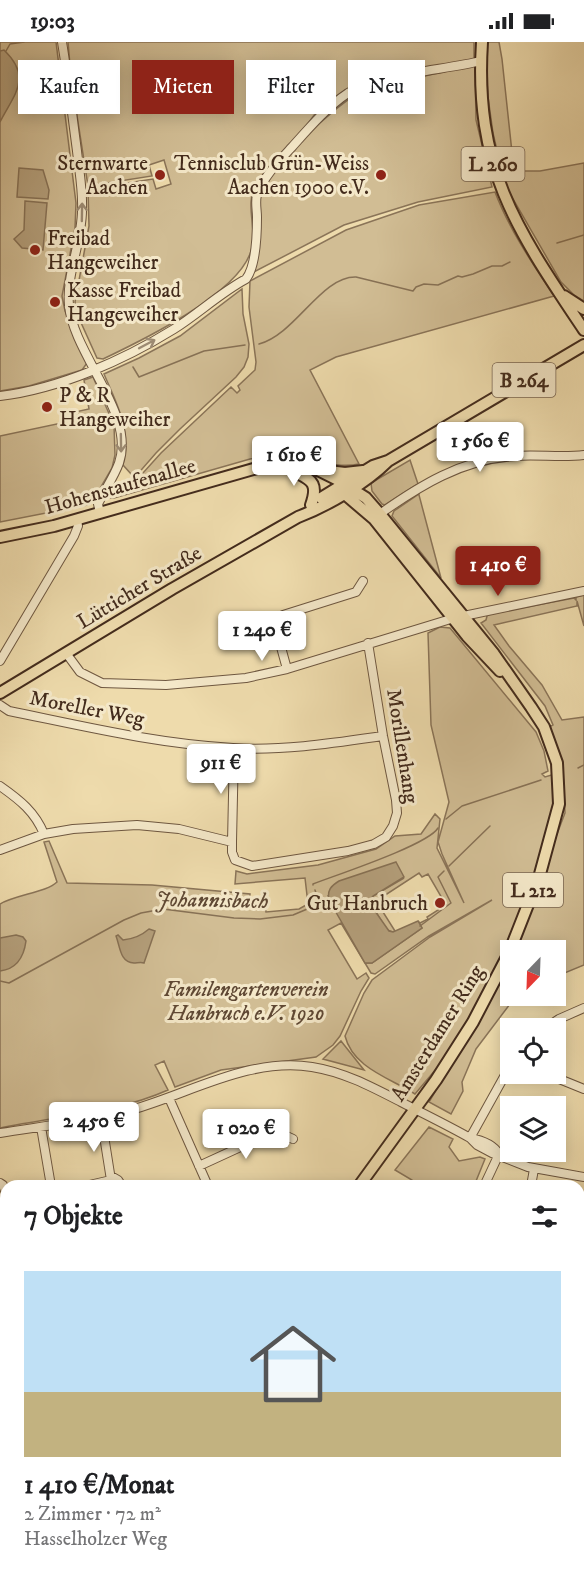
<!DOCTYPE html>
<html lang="de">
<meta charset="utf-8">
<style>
body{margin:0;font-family:"IM FELL DW Pica",serif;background:#f6f6f6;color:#202124;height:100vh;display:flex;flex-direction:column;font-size:22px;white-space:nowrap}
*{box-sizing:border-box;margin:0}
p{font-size:20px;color:#757577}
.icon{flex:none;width:33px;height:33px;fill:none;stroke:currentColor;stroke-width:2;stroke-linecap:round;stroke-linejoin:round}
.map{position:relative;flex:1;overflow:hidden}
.side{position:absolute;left:0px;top:1138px;width:585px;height:404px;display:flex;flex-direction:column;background:#fff;border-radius:18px 18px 0 0;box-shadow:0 3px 15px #0003}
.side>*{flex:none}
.hud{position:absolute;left:18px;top:18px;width:549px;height:54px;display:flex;gap:12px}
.needle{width:39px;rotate:203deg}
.buttons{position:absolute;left:500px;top:898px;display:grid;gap:12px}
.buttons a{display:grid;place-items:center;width:66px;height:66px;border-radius:0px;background:#fff;box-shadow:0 3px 15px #0003;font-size:30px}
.price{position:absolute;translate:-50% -51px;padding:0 14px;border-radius:6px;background:#fff;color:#222;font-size:20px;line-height:39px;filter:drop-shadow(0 2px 3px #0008)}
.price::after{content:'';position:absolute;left:50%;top:36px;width:18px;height:14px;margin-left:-9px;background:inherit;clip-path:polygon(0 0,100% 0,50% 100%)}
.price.current{background:#8f2418;color:#fff}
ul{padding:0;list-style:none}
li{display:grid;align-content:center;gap:12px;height:318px;padding:0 24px}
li+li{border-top:2px solid #e0e0e0}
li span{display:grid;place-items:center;height:186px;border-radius:0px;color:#555}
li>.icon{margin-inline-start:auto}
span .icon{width:108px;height:108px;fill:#fffc;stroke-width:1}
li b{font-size:26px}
h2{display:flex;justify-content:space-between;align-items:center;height:72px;padding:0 24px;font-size:26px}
.chip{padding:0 21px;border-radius:0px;background:#fff;box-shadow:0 3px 15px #0003;font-size:21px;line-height:54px}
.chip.current{background:#8f2418;color:#fff}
.status{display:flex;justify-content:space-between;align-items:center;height:42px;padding:0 30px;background:#fff;direction:ltr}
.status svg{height:16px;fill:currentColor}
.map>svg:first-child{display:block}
</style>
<div class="status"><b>19:03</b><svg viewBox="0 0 49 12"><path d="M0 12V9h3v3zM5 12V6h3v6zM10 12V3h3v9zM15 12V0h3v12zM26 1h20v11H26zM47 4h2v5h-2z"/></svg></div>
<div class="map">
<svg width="584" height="1541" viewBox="0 0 584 1541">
<rect width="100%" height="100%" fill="#eedbac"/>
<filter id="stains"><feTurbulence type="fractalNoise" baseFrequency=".00333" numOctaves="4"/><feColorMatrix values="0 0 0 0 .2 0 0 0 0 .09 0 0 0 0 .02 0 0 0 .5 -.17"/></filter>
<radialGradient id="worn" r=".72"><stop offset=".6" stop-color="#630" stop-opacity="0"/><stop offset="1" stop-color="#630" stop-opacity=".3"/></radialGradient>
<path fill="#d1bd94" stroke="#8a7458" stroke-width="1.5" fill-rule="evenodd" d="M 0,0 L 56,0 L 76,161 L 75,186 L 62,254 L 65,269 L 87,321 L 82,328 L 29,344 L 0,349 Z
M 68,0 L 474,0 L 474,17 L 363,40 L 322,70 L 315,72 C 303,89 288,105 274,121 C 268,127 260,134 256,142 C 244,163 258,187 251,209 C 238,252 143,298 103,317 L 97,316 L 78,274 L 75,260 L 89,184 L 88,147 L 153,137 L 156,147 L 171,142 L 164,118 L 149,123 L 152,134 L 88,144 L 71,35 Z
M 486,0 L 499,0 L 502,17 L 514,129 L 540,129 L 584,121 L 584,259 L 574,253 L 561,240 L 505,143 L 493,91 L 488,55 Z
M 475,23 L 476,78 L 492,145 L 418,160 L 344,183 L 252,231 C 254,209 253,184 258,162 C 265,128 334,63 365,47 Z
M 495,150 C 509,187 532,221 554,254 L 336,315 L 310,328 L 359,422 C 335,427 312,416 288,414 C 275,413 262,415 250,417 L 114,456 L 109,456 L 108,452 L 111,448 L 123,447 L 134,441 L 161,411 L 231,345 L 237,351 L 240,348 L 238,344 L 255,328 L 256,320 L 249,265 L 250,239 L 346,188 L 419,163 Z
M 242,247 L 243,272 L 249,302 L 248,315 L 244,325 L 236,335 L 180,387 L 156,411 L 136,434 L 132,433 L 123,423 C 131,386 118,365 104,332 L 139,316 L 180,294 Z
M 93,335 L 114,383 L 115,413 L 112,426 L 98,450 L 87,463 L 0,480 L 0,394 L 76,378 L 75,370 L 89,367 L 84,338 Z
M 410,418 L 418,442 L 385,463 L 382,462 L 372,449 L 371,441 Z
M 419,452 L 419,453 L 441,536 L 392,474 L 394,469 Z
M 584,553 L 584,584 L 577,559 L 577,564 L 494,583 L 509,604 L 542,643 L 562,678 L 584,675 L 584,923 L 555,935 L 555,909 L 513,909 L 565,771 L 563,730 L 559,710 L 549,685 L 553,683 L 545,664 L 481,581 L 486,578 L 487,574 L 490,572 L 574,556 L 576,558 L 576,555 Z
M 440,585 L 450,586 L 536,690 L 544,709 L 548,729 L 542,732 L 545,735 L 555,732 L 555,764 L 540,820 L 505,909 L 469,979 L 442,1020 L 415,1052 C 390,1036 353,1026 345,994 L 364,951 L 372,938 L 430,895 L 492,858 L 429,894 L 375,932 L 371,931 L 341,881 L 328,888 L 357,937 L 366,931 L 369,936 L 361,949 L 340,994 L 333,1003 L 316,1015 L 221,1028 L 175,1045 L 164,1019 L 155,1023 L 168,1048 C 114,1072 56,1074 0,1086 L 0,862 C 15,853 47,850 57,840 L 44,800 L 49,799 L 67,841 L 152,843 L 250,852 L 249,863 L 264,860 L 266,870 L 299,867 L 308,862 L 305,836 L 235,842 L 236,829 L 247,832 L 318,823 L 376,807 L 395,794 L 421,792 L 435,772 L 440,777 L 437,806 L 464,861 L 442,812 L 438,800 L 449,760 L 431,683 L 428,591 ZM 419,831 L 422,835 L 428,832 L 446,863 L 427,875 L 428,877 L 420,881 L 418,879 L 422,886 L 372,921 L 365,921 L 328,854 L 404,836 L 373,854 L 369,859 L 387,888 L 393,890 L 395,889 L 376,859 Z
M 510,917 L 510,954 L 516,954 L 476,1007 L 462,1040 L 463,1049 L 451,1072 L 429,1060 L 474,984 Z
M 341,999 L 364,1028 L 323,1017 Z
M 429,1085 L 453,1097 L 449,1105 L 459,1119 L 480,1115 L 485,1117 L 474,1144 L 415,1144 L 412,1138 L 395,1128 Z"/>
<path fill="#b49f7b" stroke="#877155" stroke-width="1.5" d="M 4,8 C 33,36 14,52 0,80 L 0,9 Z
M 19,126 L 43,128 L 49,148 L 48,157 L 17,155 Z
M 25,159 L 47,161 L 43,208 L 22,206 L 14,197 L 24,188 Z
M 396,820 L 404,835 L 373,854 L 369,859 L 370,862 L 389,889 L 393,890 L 418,879 L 422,886 L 372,921 L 365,921 L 329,858 C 327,848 331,844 339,839 Z
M 149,887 L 155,889 L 144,921 C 141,920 137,921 134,921 C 120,921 120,904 116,894 L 118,893 L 123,898 C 134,897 141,894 149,887 Z
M 16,893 L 23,895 L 26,899 C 24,914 17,927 0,929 L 0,896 Z"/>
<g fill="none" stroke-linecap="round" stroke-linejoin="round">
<path stroke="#877155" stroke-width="1.5" d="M 6,9 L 10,2 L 24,0
M 557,201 L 584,193
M 259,302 C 296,292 321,234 356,235 L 413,249 L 416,245 L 424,242 L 438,243 L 458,234 L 462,235 L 473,232 L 492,224 L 502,224 L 510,220
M 133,325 L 139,335 L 204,309 L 245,303
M 578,726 L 584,723
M 446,777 L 462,764 L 541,738
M 449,824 L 490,784
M 313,843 L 313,842 C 336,833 428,803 438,786
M 320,860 L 329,866
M 420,884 L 451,861 L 438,835 L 444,829
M 0,939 L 9,941 L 124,878 L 141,871 L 163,867 L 234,876 L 260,877 L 293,873 L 312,865 L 319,860 L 315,848"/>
<g stroke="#6e5740" stroke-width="10">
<path id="minor" d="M 62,0 C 68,36 72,72 77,109 C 79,128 83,148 82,168 C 82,200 66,233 69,263 C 73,312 136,372 119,421 C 114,435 104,449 98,462 L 100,471
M 0,354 C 59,347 124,318 174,287 C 198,272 220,251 246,237 C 256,224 257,192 257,175 C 257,168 255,160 257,153 C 263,135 280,118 292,105 C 309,86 327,65 348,51 C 379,32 444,28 481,19
M 377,474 C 419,444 462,417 515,414 C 538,412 561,416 584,413
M 66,611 L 80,630 L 102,641 L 166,643 L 246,636 L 287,627 L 454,576 L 584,549
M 0,619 L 74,494 L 78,484 L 77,477
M 287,627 L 276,587 L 276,578 L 283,573 L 356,550 L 363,539
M 0,663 L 9,669 C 83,684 157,702 233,706 C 283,709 334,701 383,694
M 0,744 C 20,758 35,770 44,792
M 232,800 L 234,707
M 0,808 L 44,792 L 73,787 L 137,783 L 179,787 L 232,800 L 232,810 L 235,818 L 252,824 L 348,809 L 374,802 L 386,795 L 393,784 L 397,771 L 396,758 L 383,694 L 368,601
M 544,987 L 559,977 L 584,966
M 547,1032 L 584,1047
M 169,1056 L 208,1144
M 41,1085 L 51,1144
M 0,1091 C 44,1084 88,1079 131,1068 C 189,1052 249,1015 312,1025 C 344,1030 372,1045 401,1060 C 424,1072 447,1083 470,1096 C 481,1098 493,1102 499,1112
M 470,1096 L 510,1024
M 471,1097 L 477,1103 L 492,1111 L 528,1125 L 584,1135
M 199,1124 L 273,1090 L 280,1091 L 293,1097
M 111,1134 L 118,1138 L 122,1144
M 0,1141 L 3,1143 L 6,1151
M 85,1144 L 111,1138 L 101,1075
M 484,1144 L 499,1112
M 531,1144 L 534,1127
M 0,1177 L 6,1174
M 0,1252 L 6,1248
M 0,1266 L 6,1271
M 0,1541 L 8,1536
M 319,1541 L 320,1536"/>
</g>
<g stroke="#432b1c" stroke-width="14">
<path id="major" d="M 482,0 C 474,127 517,188 584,288
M 564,254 L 584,267
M 288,425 C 305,438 321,435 311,463
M 328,429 L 345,431 L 363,429
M 340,448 L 374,477 L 467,594 L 500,629
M 321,456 L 373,424 L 388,419 L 584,303
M 0,495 L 54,484 L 257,426 L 297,422 L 316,427 L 336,437 L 366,456 L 380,472 L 494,612 L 531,665 L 544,685 L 557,721 L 559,762 L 540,832 L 509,911 L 473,980 L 436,1038 L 359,1144
M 0,651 L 172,547 L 298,475 C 327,464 365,442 388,419
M 0,1372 L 6,1373
M 579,1450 L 584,1452
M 479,1541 L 480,1536"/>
</g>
<use href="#minor" stroke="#f4e8c9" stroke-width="8"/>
<use href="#major" stroke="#eedbac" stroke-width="10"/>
</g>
<defs><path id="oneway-shaft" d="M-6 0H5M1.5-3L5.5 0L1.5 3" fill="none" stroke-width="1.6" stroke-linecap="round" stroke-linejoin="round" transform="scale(1.5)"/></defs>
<g stroke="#9c8a72">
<use href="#oneway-shaft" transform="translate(82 170) rotate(-89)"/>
<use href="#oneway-shaft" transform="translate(147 302) rotate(-28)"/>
<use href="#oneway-shaft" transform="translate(121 401) rotate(89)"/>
</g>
<g fill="#8f2418" stroke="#f4e8c9" stroke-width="2">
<circle cx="160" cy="133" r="6"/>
<circle cx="381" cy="133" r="6"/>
<circle cx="35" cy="208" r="6"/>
<circle cx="55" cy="260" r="6"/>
<circle cx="47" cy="365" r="6"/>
<circle cx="440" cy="861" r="6"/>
</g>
<g text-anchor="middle" stroke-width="6" stroke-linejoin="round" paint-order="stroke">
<g fill="#f4e8c9" stroke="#786450" stroke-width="1.5">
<rect x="461.5" y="105" width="63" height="34" rx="4.5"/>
<rect x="492.5" y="321" width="63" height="34" rx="4.5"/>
<rect x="503" y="831" width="60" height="34" rx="4.5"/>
</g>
<g font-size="20" font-weight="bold" fill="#432b1c">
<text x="493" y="129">L 260</text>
<text x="524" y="345">B 264</text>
<text x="533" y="855">L 212</text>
</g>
<g font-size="21" fill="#432b1c" stroke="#f4e8c9" text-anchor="end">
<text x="148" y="128">Sternwarte<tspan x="148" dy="24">Aachen</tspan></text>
<text x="369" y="128">Tennisclub Grün-Weiss<tspan x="369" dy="24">Aachen 1900 e.V.</tspan></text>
<text x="47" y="203" text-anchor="start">Freibad<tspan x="47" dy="24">Hangeweiher</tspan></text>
<text x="67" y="255" text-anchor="start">Kasse Freibad<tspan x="67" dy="24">Hangeweiher</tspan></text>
<text x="59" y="360" text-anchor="start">P &amp; R<tspan x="59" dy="24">Hangeweiher</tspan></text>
<text x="428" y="868">Gut Hanbruch</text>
</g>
<g font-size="21" fill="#432b1c" stroke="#f4e8c9">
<text transform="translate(120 444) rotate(-16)" y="7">Hohenstaufenallee</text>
<text transform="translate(139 545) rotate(-31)" y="7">Lütticher Straße</text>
<text transform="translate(87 666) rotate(11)" y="7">Moreller Weg</text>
<text transform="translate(403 704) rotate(81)" y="7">Morillenhang</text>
<text transform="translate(437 991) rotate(-58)" y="7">Amsterdamer Ring</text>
</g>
<g font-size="21" font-style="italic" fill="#5f4834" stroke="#f4e8c9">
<text x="246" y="954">Familengartenverein<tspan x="246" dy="24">Hanbruch e.V. 1920</tspan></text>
</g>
<g font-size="22" font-style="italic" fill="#5f4834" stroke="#f4e8c9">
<text transform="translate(212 857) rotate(1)" y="8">Johannisbach</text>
</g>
</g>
<rect width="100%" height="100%" filter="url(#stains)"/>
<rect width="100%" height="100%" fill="url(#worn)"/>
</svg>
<div class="buttons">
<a><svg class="needle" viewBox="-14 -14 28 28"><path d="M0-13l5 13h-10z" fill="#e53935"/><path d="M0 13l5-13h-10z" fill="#757577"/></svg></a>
<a><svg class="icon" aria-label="locate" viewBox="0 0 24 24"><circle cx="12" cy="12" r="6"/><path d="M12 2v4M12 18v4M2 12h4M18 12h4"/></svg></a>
<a><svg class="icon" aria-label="layers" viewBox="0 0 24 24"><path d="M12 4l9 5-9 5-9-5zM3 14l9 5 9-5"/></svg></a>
</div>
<b class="price" style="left:480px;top:431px">1 560 €</b>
<b class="price" style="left:294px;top:445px">1 610 €</b>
<b class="price current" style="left:498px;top:555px">1 410 €</b>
<b class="price" style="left:262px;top:620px">1 240 €</b>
<b class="price" style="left:221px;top:753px">911 €</b>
<b class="price" style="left:94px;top:1111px">2 450 €</b>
<b class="price" style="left:246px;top:1118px">1 020 €</b>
<div class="hud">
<a class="chip">Kaufen</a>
<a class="chip current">Mieten</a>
<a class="chip">Filter</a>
<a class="chip">Neu</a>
</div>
<section class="side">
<h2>7 Objekte<svg class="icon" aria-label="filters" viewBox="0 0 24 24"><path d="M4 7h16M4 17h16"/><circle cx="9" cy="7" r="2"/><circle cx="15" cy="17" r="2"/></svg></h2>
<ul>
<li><span style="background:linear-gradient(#bfe0f5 65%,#c2b280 0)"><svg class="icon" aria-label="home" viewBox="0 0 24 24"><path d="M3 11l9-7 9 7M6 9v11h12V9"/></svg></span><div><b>1 410 €/Monat</b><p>2 Zimmer · 72 m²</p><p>Hasselholzer Weg</p></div></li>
</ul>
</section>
</div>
